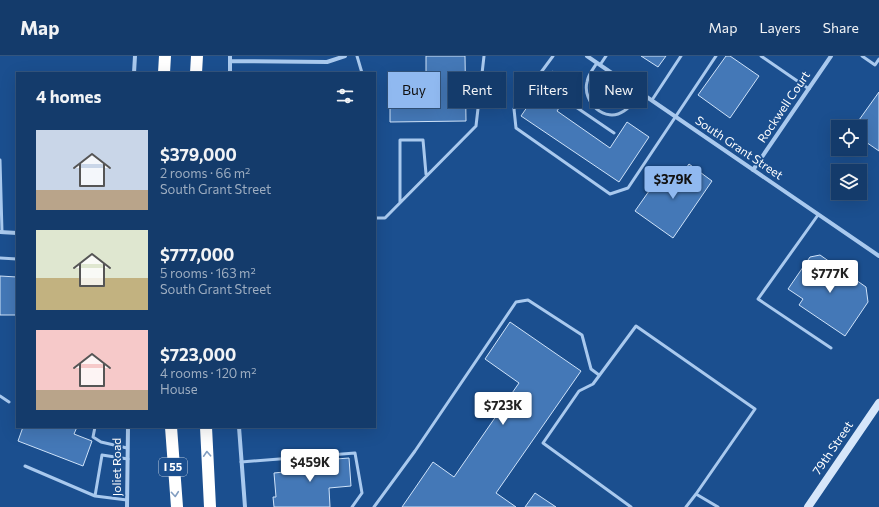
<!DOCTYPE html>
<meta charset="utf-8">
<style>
body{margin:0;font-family:Commissioner,sans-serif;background:#214673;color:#f1f3f6;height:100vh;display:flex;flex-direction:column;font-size:15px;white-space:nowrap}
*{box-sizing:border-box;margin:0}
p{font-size:13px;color:#9dadc1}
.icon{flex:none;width:22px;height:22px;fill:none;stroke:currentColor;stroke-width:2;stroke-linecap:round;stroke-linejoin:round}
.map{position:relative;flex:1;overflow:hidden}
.side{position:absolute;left:16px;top:16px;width:360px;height:356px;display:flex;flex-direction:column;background:#143b6b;border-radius:0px;box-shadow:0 4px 16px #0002,0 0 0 1px #33557e}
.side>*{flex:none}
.top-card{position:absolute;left:388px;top:16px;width:380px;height:36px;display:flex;gap:8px}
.fabs{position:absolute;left:831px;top:64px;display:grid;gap:8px}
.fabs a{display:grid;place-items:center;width:36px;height:36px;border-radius:0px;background:#143b6b;box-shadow:0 4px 16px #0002,0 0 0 1px #33557e;font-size:20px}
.price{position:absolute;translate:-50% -34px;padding:0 9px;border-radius:4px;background:#fff;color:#222;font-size:13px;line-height:26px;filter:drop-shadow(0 1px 2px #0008)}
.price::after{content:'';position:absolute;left:50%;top:24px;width:12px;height:9px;margin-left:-6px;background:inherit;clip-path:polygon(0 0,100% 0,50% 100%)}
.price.active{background:#90b9f0;color:#111}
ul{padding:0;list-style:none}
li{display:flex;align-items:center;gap:12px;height:100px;padding:0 20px}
li span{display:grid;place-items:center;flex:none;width:112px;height:80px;border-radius:0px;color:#555}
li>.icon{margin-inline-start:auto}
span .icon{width:48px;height:48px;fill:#fffc;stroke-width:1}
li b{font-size:17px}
h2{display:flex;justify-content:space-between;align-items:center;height:48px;padding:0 20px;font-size:17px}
.pill{padding:0 14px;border-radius:0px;background:#143b6b;box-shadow:0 4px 16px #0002,0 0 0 1px #33557e;font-size:14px;line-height:36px}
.pill.active{background:#90b9f0;color:#111}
header{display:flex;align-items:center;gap:24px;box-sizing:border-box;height:56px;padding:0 20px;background:#143b6b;border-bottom:1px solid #33557e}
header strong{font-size:19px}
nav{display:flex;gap:22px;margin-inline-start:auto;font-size:14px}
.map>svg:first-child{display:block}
</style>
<header>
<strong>Map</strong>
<nav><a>Map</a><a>Layers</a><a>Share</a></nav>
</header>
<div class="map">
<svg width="879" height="451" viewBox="0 0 879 451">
<rect width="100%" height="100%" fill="#1b4f8f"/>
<path fill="#4478b7" stroke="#cfe3fa" d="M 426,0 L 465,0 L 466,65 L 390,66 L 390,18 L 426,18 Z
M 641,0 L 666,0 L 658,11 Z
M 726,0 L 730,0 L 759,20 L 730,62 L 698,39 Z
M 552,15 L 574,30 L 557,55 L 610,92 L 627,66 L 649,81 L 619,126 L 521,60 Z
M 879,36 L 879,95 L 860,82 L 860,71 L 854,71 Z
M 689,108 L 712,125 L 673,182 L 635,155 L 661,118 L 675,128 Z
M 820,199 L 866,231 L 868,246 L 845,280 L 799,249 L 803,243 L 788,233 L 810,201 Z
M 0,220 L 17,221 L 16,259 L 0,259 Z
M 510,266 L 581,315 L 496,437 L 516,451 L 402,451 L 433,406 L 454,421 L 519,327 L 485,303 Z
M 23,371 L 77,371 L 74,378 L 92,385 L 83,410 L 18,385 Z
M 349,402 L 351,430 L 329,432 L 330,451 L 274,451 L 273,441 L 276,441 L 274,417 L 284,416 L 284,407 Z
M 535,437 L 556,451 L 525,451 Z"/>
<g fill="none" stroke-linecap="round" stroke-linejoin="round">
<path stroke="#a9c9ee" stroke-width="3" d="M 357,0 L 362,17
M 553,0 L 514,53 L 516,72 L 610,138 L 628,132 L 716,0
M 761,0 L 809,33
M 862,0 L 875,9 L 879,3
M 597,7 C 593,13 588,19 587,26 C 582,46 605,68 624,55 C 631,51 635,43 640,36
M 600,9 L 606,0
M 652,44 L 681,0
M 570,47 L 614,77
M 0,104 L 2,176
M 400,146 L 400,84 L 423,84 L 426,118
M 818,159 L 758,243 L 831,292
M 375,162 L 385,162 L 476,70 L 484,0
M 0,202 L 17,203
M 0,340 L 9,346
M 95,371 L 93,381 L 101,386 L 127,392
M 241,406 L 355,397 L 362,437 L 352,451
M 25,410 L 95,440 L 127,444
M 95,440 L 102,399 L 128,403
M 374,451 L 415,395 L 516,246 L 528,244 L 582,279 L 591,313 L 599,319
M 631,451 L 543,387 L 579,335 L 593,328 L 636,270 L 755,353 L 696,438 L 718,451
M 686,451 L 696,438"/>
<path stroke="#a9c9ee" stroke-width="4" d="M 587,0 L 879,200
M 230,5 L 327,6 L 345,0
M 134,17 L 135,0
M 230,17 L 230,0
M 753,114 L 831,0
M 0,176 L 17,177
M 239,371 L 245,451
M 127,451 L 128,371"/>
<path stroke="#d6e6fa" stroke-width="8" d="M 808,451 L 879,347"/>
<path stroke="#fff" stroke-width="12" d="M 164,17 L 165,0
M 196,17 L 197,0
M 171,371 L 177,451
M 206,371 L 210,451"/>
</g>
<defs><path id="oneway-chevron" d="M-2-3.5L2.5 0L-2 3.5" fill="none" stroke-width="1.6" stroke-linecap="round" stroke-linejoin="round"/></defs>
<g stroke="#829ec1">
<use href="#oneway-chevron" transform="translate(207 398) rotate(-93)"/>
<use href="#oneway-chevron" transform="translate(175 438) rotate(85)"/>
</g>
<g text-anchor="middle" stroke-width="3.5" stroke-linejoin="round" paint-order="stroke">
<rect fill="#1b4f8f" stroke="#bbcadd" stroke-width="1" x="159" y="402" width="28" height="18" rx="3"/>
<g font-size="11" font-weight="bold" fill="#fff">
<text x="173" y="415">I 55</text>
</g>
<g font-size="12" fill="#fff" stroke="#1b4f8f">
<text transform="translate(784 51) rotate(-56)" y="4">Rockwell Court</text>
<text transform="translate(739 92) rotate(34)" y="4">South Grant Street</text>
<text transform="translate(833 392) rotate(-56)" y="4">79th Street</text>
<text transform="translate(117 411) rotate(-90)" y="4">Joliet Road</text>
</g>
</g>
</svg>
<div class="fabs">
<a><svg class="icon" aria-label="locate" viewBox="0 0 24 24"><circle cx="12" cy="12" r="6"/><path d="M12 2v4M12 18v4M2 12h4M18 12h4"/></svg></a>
<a><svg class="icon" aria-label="layers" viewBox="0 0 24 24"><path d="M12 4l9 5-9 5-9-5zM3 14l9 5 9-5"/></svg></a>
</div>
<b class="price active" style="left:673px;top:144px">$379K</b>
<b class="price" style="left:830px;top:238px">$777K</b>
<b class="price" style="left:503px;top:370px">$723K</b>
<b class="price" style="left:310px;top:427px">$459K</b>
<div class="top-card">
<a class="pill active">Buy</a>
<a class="pill">Rent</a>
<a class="pill">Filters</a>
<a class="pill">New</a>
</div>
<section class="side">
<h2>4 homes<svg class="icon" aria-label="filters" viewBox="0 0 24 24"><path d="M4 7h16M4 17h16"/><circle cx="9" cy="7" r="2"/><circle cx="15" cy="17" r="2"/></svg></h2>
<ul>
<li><span style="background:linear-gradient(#c9d6e8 75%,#b9a48a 0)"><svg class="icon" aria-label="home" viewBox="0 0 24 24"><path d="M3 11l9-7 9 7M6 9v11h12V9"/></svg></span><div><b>$379,000</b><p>2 rooms · 66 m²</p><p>South Grant Street</p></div></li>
<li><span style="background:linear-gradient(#dfe7d0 60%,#c2b280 0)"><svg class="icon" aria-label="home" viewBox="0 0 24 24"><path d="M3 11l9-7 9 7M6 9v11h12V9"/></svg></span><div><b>$777,000</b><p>5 rooms · 163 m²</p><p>South Grant Street</p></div></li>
<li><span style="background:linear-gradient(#f6c9c9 75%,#b9a48a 0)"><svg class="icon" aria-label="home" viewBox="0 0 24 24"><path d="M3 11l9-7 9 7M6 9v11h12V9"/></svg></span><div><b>$723,000</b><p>4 rooms · 120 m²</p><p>House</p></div></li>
</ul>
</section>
</div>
